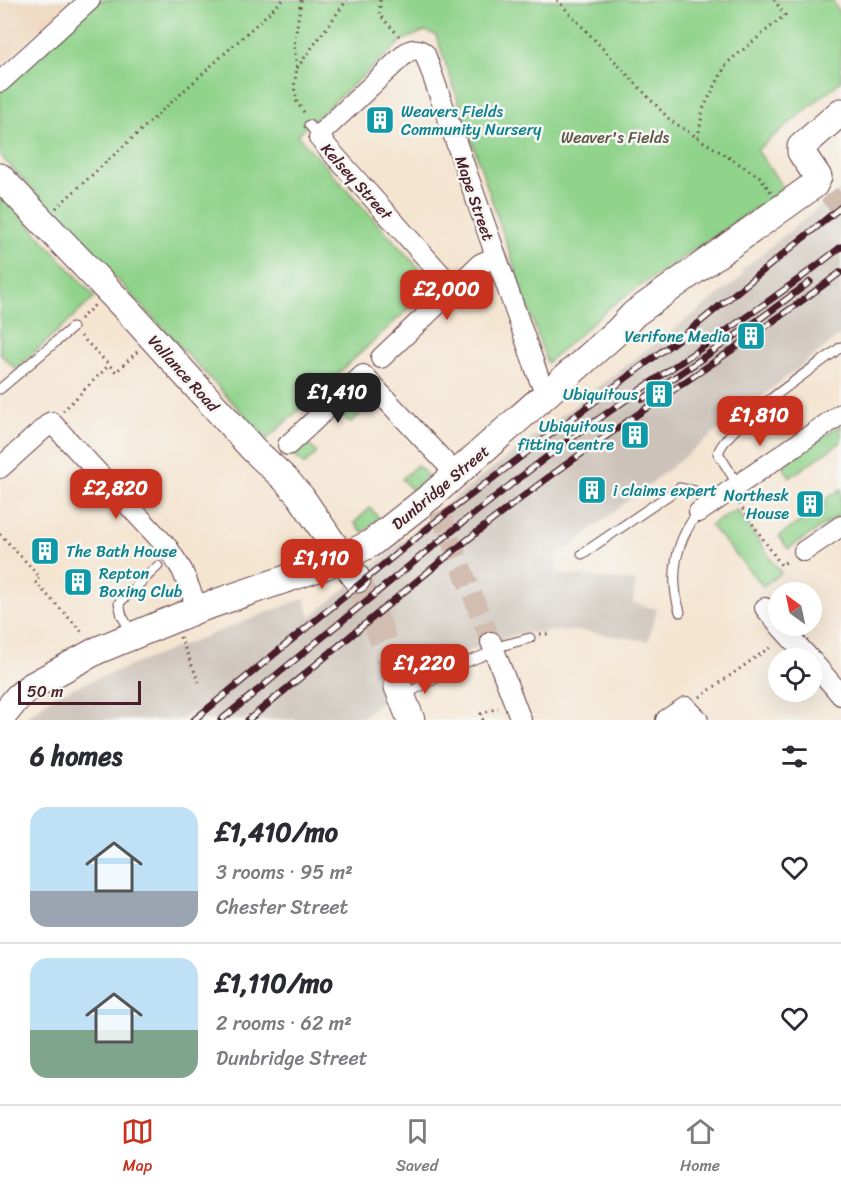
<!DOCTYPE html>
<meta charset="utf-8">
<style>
body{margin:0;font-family:Sriracha,sans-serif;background:#f7f7f7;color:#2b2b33;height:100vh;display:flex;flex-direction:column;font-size:22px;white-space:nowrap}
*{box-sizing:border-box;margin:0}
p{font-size:20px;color:#7c7c81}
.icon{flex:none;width:33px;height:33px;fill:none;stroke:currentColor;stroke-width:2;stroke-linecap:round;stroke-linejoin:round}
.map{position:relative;height:720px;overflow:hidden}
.sheet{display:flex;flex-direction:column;background:#fff;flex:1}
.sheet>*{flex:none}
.needle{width:39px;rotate:327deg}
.fabs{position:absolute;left:768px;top:582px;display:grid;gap:12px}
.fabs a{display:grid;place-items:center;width:54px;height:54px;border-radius:50%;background:#fff;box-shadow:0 6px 24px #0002;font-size:30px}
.scale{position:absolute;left:18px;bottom:15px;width:123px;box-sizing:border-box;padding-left:6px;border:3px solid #4a1f2b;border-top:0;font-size:16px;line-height:21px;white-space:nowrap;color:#4a1f2b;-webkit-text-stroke:4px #f6f6f2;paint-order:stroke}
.price{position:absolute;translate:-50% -51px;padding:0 14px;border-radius:12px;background:#c8321e;color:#fff;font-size:20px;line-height:39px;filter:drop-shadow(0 2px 3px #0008)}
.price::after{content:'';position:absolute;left:50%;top:36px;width:18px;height:14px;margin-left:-9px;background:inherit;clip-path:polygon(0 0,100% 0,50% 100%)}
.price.active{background:#222;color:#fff}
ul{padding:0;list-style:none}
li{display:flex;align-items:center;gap:18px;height:150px;padding:0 30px}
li+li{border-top:2px solid #e1e1e2}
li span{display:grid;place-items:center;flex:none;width:168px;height:120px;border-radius:18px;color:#555}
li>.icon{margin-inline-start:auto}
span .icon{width:72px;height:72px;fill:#fffc;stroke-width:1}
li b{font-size:26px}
h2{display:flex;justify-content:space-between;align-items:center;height:72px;padding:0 30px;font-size:26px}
.menu{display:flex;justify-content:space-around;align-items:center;height:84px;border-top:2px solid #e1e1e2;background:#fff;font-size:16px;color:#7c7c81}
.menu a{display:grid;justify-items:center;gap:3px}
.menu .active{color:#c8321e}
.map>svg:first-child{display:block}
</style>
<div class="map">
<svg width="841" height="720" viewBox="0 0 841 720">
<rect width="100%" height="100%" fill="#f6f6f2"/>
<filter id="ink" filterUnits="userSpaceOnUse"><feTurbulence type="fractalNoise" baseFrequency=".0167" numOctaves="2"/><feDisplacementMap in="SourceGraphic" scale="12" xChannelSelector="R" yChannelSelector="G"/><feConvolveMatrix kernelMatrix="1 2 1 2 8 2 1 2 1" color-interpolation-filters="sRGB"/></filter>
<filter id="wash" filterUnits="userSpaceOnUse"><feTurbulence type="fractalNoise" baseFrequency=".008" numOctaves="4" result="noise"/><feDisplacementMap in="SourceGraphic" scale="24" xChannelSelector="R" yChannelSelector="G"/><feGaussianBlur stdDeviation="1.35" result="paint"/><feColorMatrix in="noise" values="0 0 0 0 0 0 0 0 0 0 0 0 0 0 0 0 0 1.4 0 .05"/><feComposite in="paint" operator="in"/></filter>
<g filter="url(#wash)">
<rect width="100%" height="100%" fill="#f4e5d1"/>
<path fill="#eed6bb" d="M 0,0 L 74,0 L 0,66 Z"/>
<path fill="#ccc2b9" d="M 841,189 L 841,337 L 839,336 L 556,557 L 556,574 L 636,581 L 633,603 L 657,609 L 648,641 L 582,631 L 550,631 L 517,634 L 436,662 L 407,679 L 359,720 L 187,720 L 194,714 L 192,711 L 180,720 L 23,720 L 55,695 L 305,598 L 310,618 L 453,499 L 734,283 L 743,275 L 741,271 Z"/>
<path fill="#90d38b" stroke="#6d795b" stroke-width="1.5" d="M 98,0 L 832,0 L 841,16 L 841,81 L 757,150 L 784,189 L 612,305 L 547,363 L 436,35 L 425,31 L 403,40 L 297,135 L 434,285 L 267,439 L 0,155 L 0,90 Z
M 2,195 L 95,297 L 16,369 L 0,354 L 0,197 Z
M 356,398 L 366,409 L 350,423 L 340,413 Z
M 841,425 L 841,442 L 790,477 L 782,465 Z
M 307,443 L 317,453 L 304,465 L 294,455 Z
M 417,465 L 428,476 L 412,490 L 402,479 Z
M 841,489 L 841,514 L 788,549 L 779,536 L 825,505 L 823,501 Z
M 370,508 L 379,518 L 363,532 L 354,523 Z
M 737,510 L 781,573 L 763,586 L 710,525 Z"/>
</g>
<g filter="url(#ink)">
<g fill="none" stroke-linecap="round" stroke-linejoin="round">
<path stroke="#d2bdb0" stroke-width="20" stroke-dasharray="20 10" stroke-linecap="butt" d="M 829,194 L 841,209
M 439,511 L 491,642"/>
<path stroke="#d2bdb0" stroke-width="27" stroke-dasharray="27 14" stroke-linecap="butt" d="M 357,579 L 379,628 L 398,687"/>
<g stroke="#643d44" stroke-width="11">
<path id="lane" d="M 309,125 L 319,136
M 0,389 L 72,328
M 738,485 L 718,453 C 728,424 813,369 841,347
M 582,554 L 679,488 L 695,491 L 709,505
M 680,612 C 669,577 675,540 699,512
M 132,633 L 122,616 L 119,603 L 158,566
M 493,648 L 530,638
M 404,695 L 467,662 L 494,651"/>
</g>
<g stroke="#643d44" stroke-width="22">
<path id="street" d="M 0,82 L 90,0
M 454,289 L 319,138 L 320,134 L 407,52 C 414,49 419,48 425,54 L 540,381 L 549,392
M 381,358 L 480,264 L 495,257
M 288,445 L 363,375 L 456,474
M 0,468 L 51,422 L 168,548 L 182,570 L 198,609
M 699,512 L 841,414
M 804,551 L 841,526
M 765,608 L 778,623
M 780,626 L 809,658
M 491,642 L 521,720
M 812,661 L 841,695
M 666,720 L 686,707 L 698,720"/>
</g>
<g stroke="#643d44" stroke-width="29">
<path id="secondary" d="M 0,177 L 130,313 L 253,449 L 286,480 L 301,497 L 357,579
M 398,687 L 411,720
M 0,719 L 18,697 L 30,687 L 98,650 L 198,609 L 324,566 L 370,544 L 431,496 L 619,330 L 634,314 L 814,185 L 818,177 L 801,152 L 801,147 L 841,112"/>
</g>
<path stroke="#643d44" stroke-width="3" stroke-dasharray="1.5 4.5" stroke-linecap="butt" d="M 301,0 L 294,46 L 297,68 L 294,87 L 297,102 L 305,114
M 380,0 L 380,15 L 399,36
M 557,0 L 671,121 L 760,177 L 771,192
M 297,68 L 347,0
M 698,138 L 703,109 L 727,63 L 785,15 L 774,0
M 56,208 L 283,0
M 80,319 L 95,305
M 81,336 L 116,372 L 138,351
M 63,411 L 109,365
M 739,504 L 781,565 L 789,560
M 0,534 L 40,577 L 35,582 L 83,633
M 540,634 L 549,634
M 180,637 L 199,682
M 700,697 L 773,645
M 483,720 L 481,714 L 498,708"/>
<use href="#lane" stroke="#fff" stroke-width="9"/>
<use href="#street" stroke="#fff" stroke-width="20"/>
<use href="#secondary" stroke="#fff" stroke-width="27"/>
<g stroke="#4a1f2b" stroke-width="7">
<path id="rail" d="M 643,399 L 761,318 L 810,282
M 194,720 L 434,523 L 535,446 L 689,331 L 841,207
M 221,720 C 334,629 444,534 560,447 C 653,378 751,318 841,247
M 248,720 C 346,642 440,558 541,483 C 639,410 743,346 841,272"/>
</g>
<use href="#rail" stroke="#f6f6f2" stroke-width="4.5" stroke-dasharray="14" stroke-linecap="butt"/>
</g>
</g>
<defs>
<g id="building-square" transform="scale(1.5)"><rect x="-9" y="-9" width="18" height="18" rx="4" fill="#0f9aa8" stroke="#f6f6f2"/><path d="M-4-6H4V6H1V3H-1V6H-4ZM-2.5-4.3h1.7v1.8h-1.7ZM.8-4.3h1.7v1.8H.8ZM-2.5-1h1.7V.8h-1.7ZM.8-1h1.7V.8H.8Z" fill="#fff"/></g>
</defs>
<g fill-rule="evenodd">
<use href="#building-square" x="380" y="120"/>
<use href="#building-square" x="751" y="336"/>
<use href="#building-square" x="659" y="394"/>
<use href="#building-square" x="635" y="435"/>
<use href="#building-square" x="592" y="490"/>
<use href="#building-square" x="810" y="504"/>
<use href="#building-square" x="45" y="551"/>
<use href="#building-square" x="78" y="582"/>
</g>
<g text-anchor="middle" stroke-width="5" stroke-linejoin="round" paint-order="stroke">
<g font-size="16" fill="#0d838f" stroke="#f6f6f2" text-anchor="start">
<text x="401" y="117">Weavers Fields<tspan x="401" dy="18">Community Nursery</tspan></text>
<text x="730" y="342" text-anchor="end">Verifone Media</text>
<text x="638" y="400" text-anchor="end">Ubiquitous</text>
<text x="614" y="432" text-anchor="end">Ubiquitous<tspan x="614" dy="18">fitting centre</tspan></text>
<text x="613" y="496">i claims expert</text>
<text x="789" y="501" text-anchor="end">Northesk<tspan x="789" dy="18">House</tspan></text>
<text x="66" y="557">The Bath House</text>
<text x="99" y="579">Repton<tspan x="99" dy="18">Boxing Club</tspan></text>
</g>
<g font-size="16" fill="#5f5548" stroke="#f6f6f2">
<text x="615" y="143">Weaver's Fields</text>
</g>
<g font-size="16" fill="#4a1f2b" stroke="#f6f6f2">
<text transform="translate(357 181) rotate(48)" y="6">Kelsey Street</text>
<text transform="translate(475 198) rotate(71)" y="6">Mape Street</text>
<text transform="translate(184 373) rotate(48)" y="6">Vallance Road</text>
<text transform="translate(440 487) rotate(-40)" y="6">Dunbridge Street</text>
</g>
</g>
</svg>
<div class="fabs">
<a><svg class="needle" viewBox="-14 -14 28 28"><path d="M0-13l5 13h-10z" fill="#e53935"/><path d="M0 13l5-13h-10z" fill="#7c7c81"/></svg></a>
<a><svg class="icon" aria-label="locate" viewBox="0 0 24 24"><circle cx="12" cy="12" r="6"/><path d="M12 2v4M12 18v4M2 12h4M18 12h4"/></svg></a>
</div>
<div class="scale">50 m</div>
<b class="price" style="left:447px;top:321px">£2,000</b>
<b class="price active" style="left:338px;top:424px">£1,410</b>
<b class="price" style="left:760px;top:447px">£1,810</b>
<b class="price" style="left:116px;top:520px">£2,820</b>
<b class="price" style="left:322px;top:590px">£1,110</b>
<b class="price" style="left:425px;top:695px">£1,220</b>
</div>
<section class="sheet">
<h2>6 homes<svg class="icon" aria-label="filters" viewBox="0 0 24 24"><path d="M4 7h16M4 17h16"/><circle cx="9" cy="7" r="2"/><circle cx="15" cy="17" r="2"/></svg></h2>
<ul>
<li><span style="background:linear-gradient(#bfe0f5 70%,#9aa5b1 0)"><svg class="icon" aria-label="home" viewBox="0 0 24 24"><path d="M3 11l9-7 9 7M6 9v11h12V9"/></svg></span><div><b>£1,410/mo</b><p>3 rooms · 95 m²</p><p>Chester Street</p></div><svg class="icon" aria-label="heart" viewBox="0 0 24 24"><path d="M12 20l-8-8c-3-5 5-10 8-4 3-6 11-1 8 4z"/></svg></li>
<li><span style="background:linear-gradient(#bfe0f5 60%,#7fa58c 0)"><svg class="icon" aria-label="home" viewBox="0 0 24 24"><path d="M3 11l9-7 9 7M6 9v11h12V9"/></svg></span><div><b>£1,110/mo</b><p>2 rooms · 62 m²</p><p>Dunbridge Street</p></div><svg class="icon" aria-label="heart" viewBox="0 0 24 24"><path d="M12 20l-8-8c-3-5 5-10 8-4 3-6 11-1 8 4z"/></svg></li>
</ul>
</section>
<nav class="menu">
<a class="active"><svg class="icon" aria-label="map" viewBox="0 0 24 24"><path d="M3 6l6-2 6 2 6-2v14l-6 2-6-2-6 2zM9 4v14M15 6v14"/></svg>Map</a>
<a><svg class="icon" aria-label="saved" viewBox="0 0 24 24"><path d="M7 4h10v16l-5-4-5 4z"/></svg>Saved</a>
<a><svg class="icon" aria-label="home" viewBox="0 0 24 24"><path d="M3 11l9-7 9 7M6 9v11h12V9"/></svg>Home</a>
</nav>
